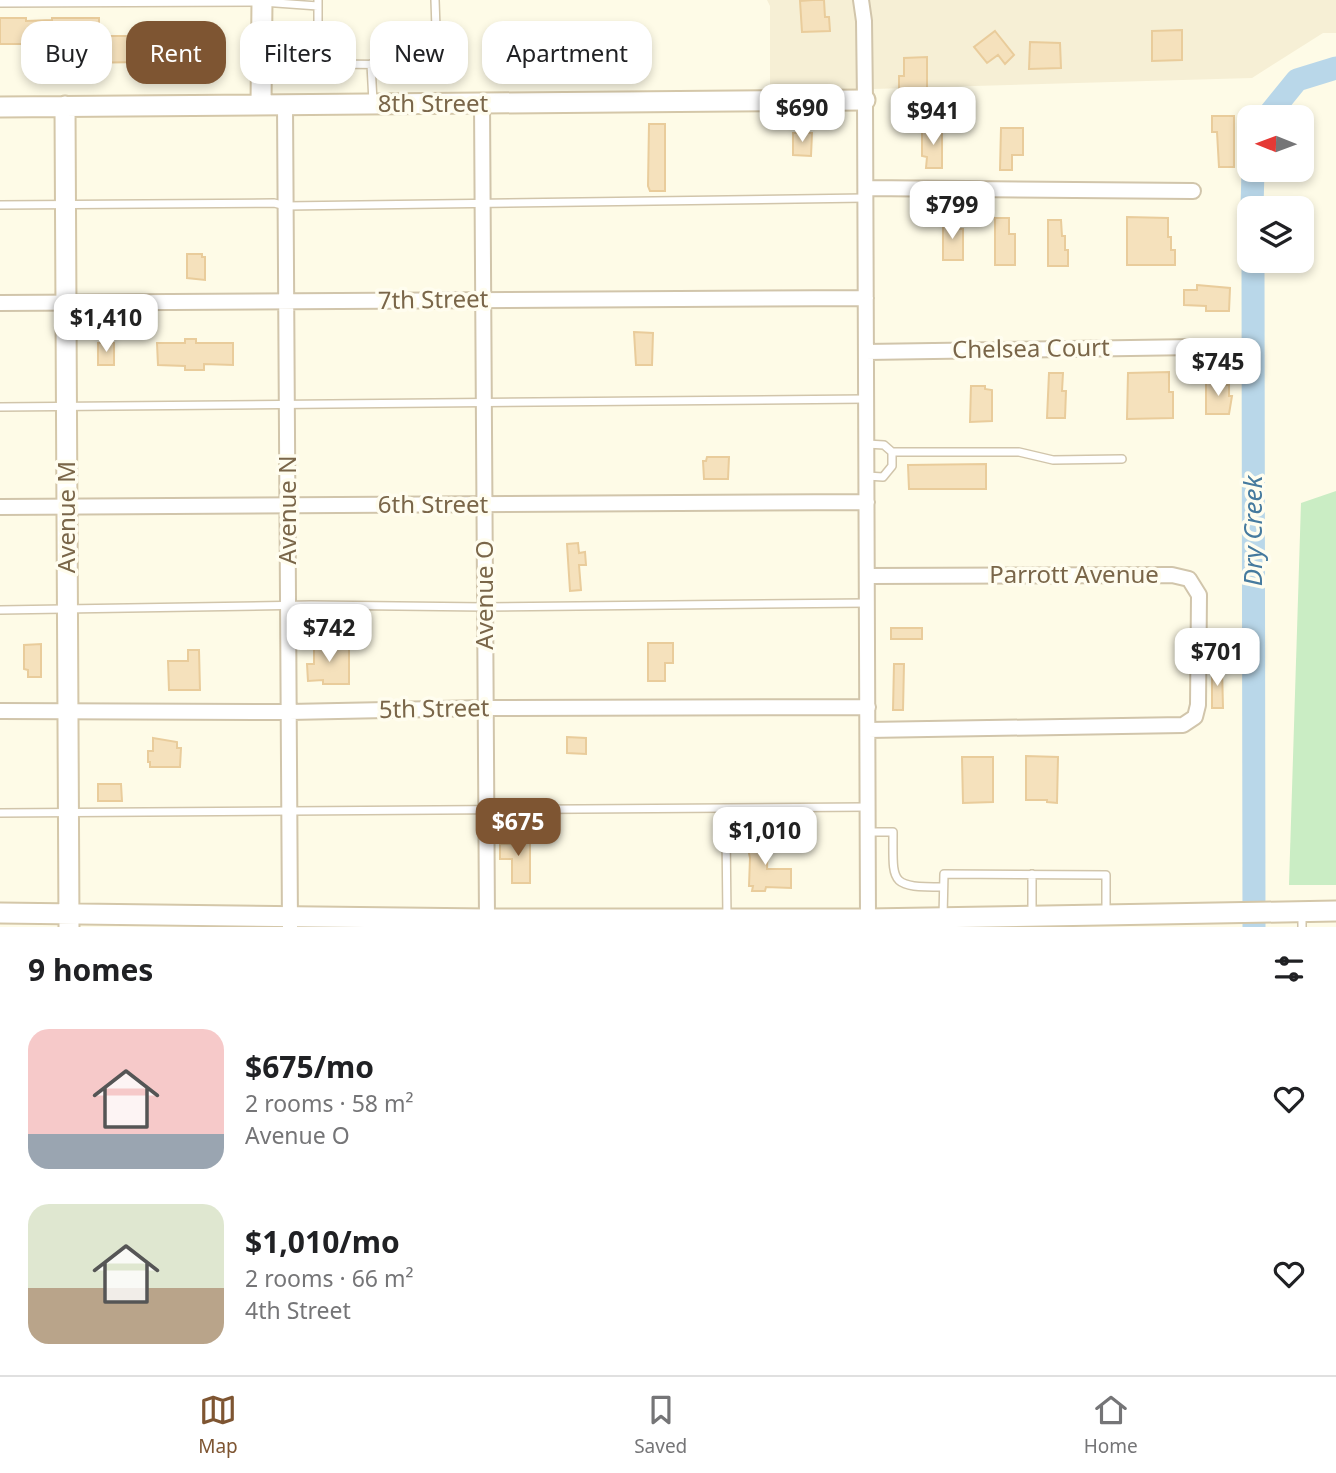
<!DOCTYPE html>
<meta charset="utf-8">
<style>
body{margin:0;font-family:"Noto Sans",sans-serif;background:#f2f2f2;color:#202124;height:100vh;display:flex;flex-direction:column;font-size:26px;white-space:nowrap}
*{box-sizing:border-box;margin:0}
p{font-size:23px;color:#757577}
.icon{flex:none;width:38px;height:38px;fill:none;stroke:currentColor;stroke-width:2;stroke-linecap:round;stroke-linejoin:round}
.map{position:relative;height:927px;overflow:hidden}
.drawer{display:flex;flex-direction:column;background:#fff;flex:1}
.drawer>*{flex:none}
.banner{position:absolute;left:21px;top:21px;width:700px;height:63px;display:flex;gap:14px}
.needle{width:46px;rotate:271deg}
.fabs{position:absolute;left:1237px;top:105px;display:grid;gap:14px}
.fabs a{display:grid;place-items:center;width:77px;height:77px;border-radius:14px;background:#fff;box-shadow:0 4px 10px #0003;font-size:35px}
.price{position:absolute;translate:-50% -60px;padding:0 16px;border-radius:14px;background:#fff;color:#222;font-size:23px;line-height:46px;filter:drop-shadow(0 2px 4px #0008)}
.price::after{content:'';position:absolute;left:50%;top:42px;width:21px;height:16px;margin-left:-10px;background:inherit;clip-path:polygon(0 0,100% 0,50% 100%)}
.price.selected{background:#7e5532;color:#fff}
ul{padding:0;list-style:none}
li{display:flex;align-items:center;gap:21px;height:175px;padding:0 28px}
li span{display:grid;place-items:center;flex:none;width:196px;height:140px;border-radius:21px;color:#555}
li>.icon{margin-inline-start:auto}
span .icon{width:84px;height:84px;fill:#fffc;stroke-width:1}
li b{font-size:30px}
h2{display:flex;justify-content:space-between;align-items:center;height:84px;padding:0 28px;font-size:30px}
.tag{padding:0 24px;border-radius:21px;background:#fff;box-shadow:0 4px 10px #0003;font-size:24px;line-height:63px}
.tag.selected{background:#7e5532;color:#fff}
.tabs{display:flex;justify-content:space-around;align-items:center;height:98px;border-top:2px solid #e0e0e0;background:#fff;font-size:19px;color:#757577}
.tabs a{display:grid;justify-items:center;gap:4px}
.tabs .selected{color:#7e5532}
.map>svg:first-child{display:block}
</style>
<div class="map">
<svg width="1336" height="927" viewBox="0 0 1336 927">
<rect width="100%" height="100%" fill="#fefbe7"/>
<path fill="#f6efd5" d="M 767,0 L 1336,0 L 1336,33 L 1323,33 L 1252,78 L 770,92 L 770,6 Z"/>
<path fill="#caedc4" d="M 1336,491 L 1336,885 L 1289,885 L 1301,503 Z"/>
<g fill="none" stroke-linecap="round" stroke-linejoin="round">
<path stroke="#b9d7e9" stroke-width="23" d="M 1267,117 L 1297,80 L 1336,68
M 1252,208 L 1253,170
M 1253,261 L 1254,927"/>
</g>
<path fill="#f5e1bc" stroke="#e9cc9b" stroke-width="2" d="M 813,0 L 824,0 L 825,17 L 829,17 L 830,31 L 802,32 L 800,1 Z
M 0,18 L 26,18 L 26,21 L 52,20 L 52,18 L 99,18 L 99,36 L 128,36 L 128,40 L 173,39 L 173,41 L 188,42 L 188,63 L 169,66 L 170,63 L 165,63 L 165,54 L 140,53 L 140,62 L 80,63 L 80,44 L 25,46 L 25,44 L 0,44 Z
M 1182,30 L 1182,60 L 1152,61 L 1152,31 Z
M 995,31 L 1014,55 L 1005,64 L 998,55 L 987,63 L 974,47 Z
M 1030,42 L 1060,43 L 1061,68 L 1029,69 Z
M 927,57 L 927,90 L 899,90 L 899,76 L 904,76 L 904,58 Z
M 1212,116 L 1234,116 L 1234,167 L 1219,167 L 1217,132 L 1212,132 Z
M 649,124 L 665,124 L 665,191 L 650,191 L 648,186 Z
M 922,128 L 942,128 L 942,168 L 926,168 L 927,157 L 922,156 Z
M 1001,128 L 1023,128 L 1023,155 L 1012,155 L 1012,170 L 1000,170 Z
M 793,133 L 812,133 L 811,156 L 793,155 Z
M 1127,217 L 1168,218 L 1168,237 L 1171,237 L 1171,250 L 1175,250 L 1175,265 L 1127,265 Z
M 995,218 L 1009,218 L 1009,234 L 1015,234 L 1015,265 L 995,265 Z
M 943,219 L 957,220 L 957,229 L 963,229 L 963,260 L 943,260 Z
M 1048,220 L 1061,220 L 1062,236 L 1065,236 L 1065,250 L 1068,250 L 1068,266 L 1048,266 Z
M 187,254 L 202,254 L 202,257 L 205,257 L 205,280 L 187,278 Z
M 1197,285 L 1230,288 L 1229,311 L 1206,311 L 1206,306 L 1184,305 L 1184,290 L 1197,290 Z
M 634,332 L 653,333 L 652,365 L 636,365 Z
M 185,339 L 196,339 L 196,343 L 233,343 L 233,365 L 204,364 L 204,370 L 185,370 L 185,366 L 158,365 L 157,343 L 185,343 Z
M 98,343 L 114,343 L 114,365 L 98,365 Z
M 1169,372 L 1169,392 L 1173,392 L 1173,418 L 1127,419 L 1128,373 Z
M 1049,373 L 1063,373 L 1062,391 L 1066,391 L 1065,418 L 1047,418 Z
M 1206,380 L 1220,380 L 1220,385 L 1229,385 L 1229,396 L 1232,396 L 1229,414 L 1206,414 Z
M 971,386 L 985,386 L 985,389 L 992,390 L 992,421 L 970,422 Z
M 707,457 L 729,457 L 728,479 L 704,479 L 703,461 L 706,461 Z
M 986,464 L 986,489 L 909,489 L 908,465 Z
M 578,543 L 579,553 L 585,552 L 586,565 L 579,565 L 581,590 L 570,591 L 567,544 Z
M 891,628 L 922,628 L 922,639 L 891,639 Z
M 314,640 L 329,640 L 330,649 L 349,649 L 349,684 L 323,684 L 323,680 L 308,681 L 307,664 L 314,664 Z
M 648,643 L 673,643 L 673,663 L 665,663 L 665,681 L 648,681 Z
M 41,644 L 41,677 L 28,677 L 28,670 L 24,669 L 24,645 Z
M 188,650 L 199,650 L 200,690 L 169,690 L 168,661 L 188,661 Z
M 894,664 L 904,664 L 903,710 L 893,710 Z
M 1212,668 L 1222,668 L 1223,708 L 1212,708 Z
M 567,737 L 586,738 L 586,754 L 567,753 Z
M 153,738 L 177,742 L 177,748 L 181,748 L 180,767 L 150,767 L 150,762 L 148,762 L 148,751 L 153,751 Z
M 1026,756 L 1058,757 L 1057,803 L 1047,802 L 1047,800 L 1026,800 Z
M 962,757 L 993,757 L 993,802 L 963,803 Z
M 98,784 L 121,784 L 122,801 L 98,801 Z
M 764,834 L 768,843 L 767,869 L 791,869 L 791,888 L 766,887 L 765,891 L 752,891 L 753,886 L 749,886 L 750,858 L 746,838 Z
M 513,836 L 530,836 L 530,883 L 512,883 L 512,859 L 500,859 L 500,844 L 513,844 Z"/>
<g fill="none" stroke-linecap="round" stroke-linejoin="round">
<g stroke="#d1c5ab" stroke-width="10">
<path id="lane" d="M 318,0 L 318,56 L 328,64 L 432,65 L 437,57 L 435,0
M 0,3 L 262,2 L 318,6
M 371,64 L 373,102
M 0,205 L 274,203 L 286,206 L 865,198
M 0,407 L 866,399
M 867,444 L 884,445 L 892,452 L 892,466 L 883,477 L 867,476
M 892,452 L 1019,452 L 1053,460 L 1122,459
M 0,610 L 311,605 L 485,607 L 867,603
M 0,813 L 867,807
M 726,831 L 727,918
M 868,832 L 893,832 C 893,884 889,887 943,887
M 1032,915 L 1032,874
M 943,917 L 944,874 L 1106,875 L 1106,913
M 1302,927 L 1302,912"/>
</g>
<g stroke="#d1c5ab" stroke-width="18">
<path id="street" d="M 861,0 L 864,21 L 865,100 L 868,919
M 482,103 L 487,919
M 285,105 L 290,927
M 866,188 L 1193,191
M 0,303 L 866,298
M 866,352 L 1196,347
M 0,507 L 867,502
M 867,576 L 1172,575 L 1189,579 L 1199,595 L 1198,705 L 1195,717 L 1183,725 L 868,730
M 0,711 L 289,712 L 485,708 L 868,707"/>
</g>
<g stroke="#d4c7a9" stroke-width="23">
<path id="secondary" d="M 261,105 L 262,0
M 65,106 L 69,927
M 0,107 L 865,100
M 0,913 L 487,919 L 868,919 L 1336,911"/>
</g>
<use href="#lane" stroke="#fff" stroke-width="7"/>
<use href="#street" stroke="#fff" stroke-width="14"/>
<use href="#secondary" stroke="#fff" stroke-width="19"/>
</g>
<g text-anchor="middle" stroke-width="7" stroke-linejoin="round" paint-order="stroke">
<g font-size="24" fill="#7a6649" stroke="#fffdef">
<text x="433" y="112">8th Street</text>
<text transform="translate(433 300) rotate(-1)" y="8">7th Street</text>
<text transform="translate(1031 349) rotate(-1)" y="8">Chelsea Court</text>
<text x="433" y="513">6th Street</text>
<text transform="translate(288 510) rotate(-90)" y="8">Avenue N</text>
<text transform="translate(67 517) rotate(-90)" y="8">Avenue M</text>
<text x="1074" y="583">Parrott Avenue</text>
<text transform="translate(485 595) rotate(-90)" y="8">Avenue O</text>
<text transform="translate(434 709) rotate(-1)" y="8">5th Street</text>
</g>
<g font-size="26" font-style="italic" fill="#467a9e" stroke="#fffdef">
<text transform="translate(1253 531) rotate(-90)" y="9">Dry Creek</text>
</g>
</g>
</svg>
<div class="fabs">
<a><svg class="needle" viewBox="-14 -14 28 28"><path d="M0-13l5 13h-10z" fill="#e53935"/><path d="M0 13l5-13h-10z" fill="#757577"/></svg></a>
<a><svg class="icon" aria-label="layers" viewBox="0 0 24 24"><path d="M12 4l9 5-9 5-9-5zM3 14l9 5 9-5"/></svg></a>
</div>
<b class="price" style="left:802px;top:144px">$690</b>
<b class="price" style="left:933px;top:147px">$941</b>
<b class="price" style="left:952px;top:241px">$799</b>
<b class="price" style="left:106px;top:354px">$1,410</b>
<b class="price" style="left:1218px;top:398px">$745</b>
<b class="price" style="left:329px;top:664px">$742</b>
<b class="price" style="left:1217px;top:688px">$701</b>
<b class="price selected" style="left:518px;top:858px">$675</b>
<b class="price" style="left:765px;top:867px">$1,010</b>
<div class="banner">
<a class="tag">Buy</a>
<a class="tag selected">Rent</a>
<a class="tag">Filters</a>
<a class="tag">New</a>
<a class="tag">Apartment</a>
</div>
</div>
<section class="drawer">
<h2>9 homes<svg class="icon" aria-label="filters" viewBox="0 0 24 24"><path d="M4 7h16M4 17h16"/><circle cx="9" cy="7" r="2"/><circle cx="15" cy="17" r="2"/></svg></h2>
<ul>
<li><span style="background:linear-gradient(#f6c9c9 75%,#9aa5b1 0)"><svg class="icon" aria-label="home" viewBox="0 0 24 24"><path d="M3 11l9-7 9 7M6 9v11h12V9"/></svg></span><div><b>$675/mo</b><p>2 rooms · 58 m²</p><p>Avenue O</p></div><svg class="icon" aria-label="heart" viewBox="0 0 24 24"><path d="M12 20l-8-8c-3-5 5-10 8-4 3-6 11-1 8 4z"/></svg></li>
<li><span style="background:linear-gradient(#dfe7d0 60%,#b9a48a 0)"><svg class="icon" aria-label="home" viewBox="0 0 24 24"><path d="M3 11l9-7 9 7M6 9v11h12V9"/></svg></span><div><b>$1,010/mo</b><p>2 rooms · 66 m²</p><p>4th Street</p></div><svg class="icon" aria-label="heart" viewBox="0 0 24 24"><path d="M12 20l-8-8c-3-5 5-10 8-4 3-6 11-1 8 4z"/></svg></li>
</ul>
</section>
<nav class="tabs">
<a class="selected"><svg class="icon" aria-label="map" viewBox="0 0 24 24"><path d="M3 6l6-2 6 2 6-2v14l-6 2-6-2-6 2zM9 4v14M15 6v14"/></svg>Map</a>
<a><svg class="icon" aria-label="saved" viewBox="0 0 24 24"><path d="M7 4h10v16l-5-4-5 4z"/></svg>Saved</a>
<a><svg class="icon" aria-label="home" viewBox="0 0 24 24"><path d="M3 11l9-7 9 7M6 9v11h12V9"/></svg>Home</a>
</nav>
